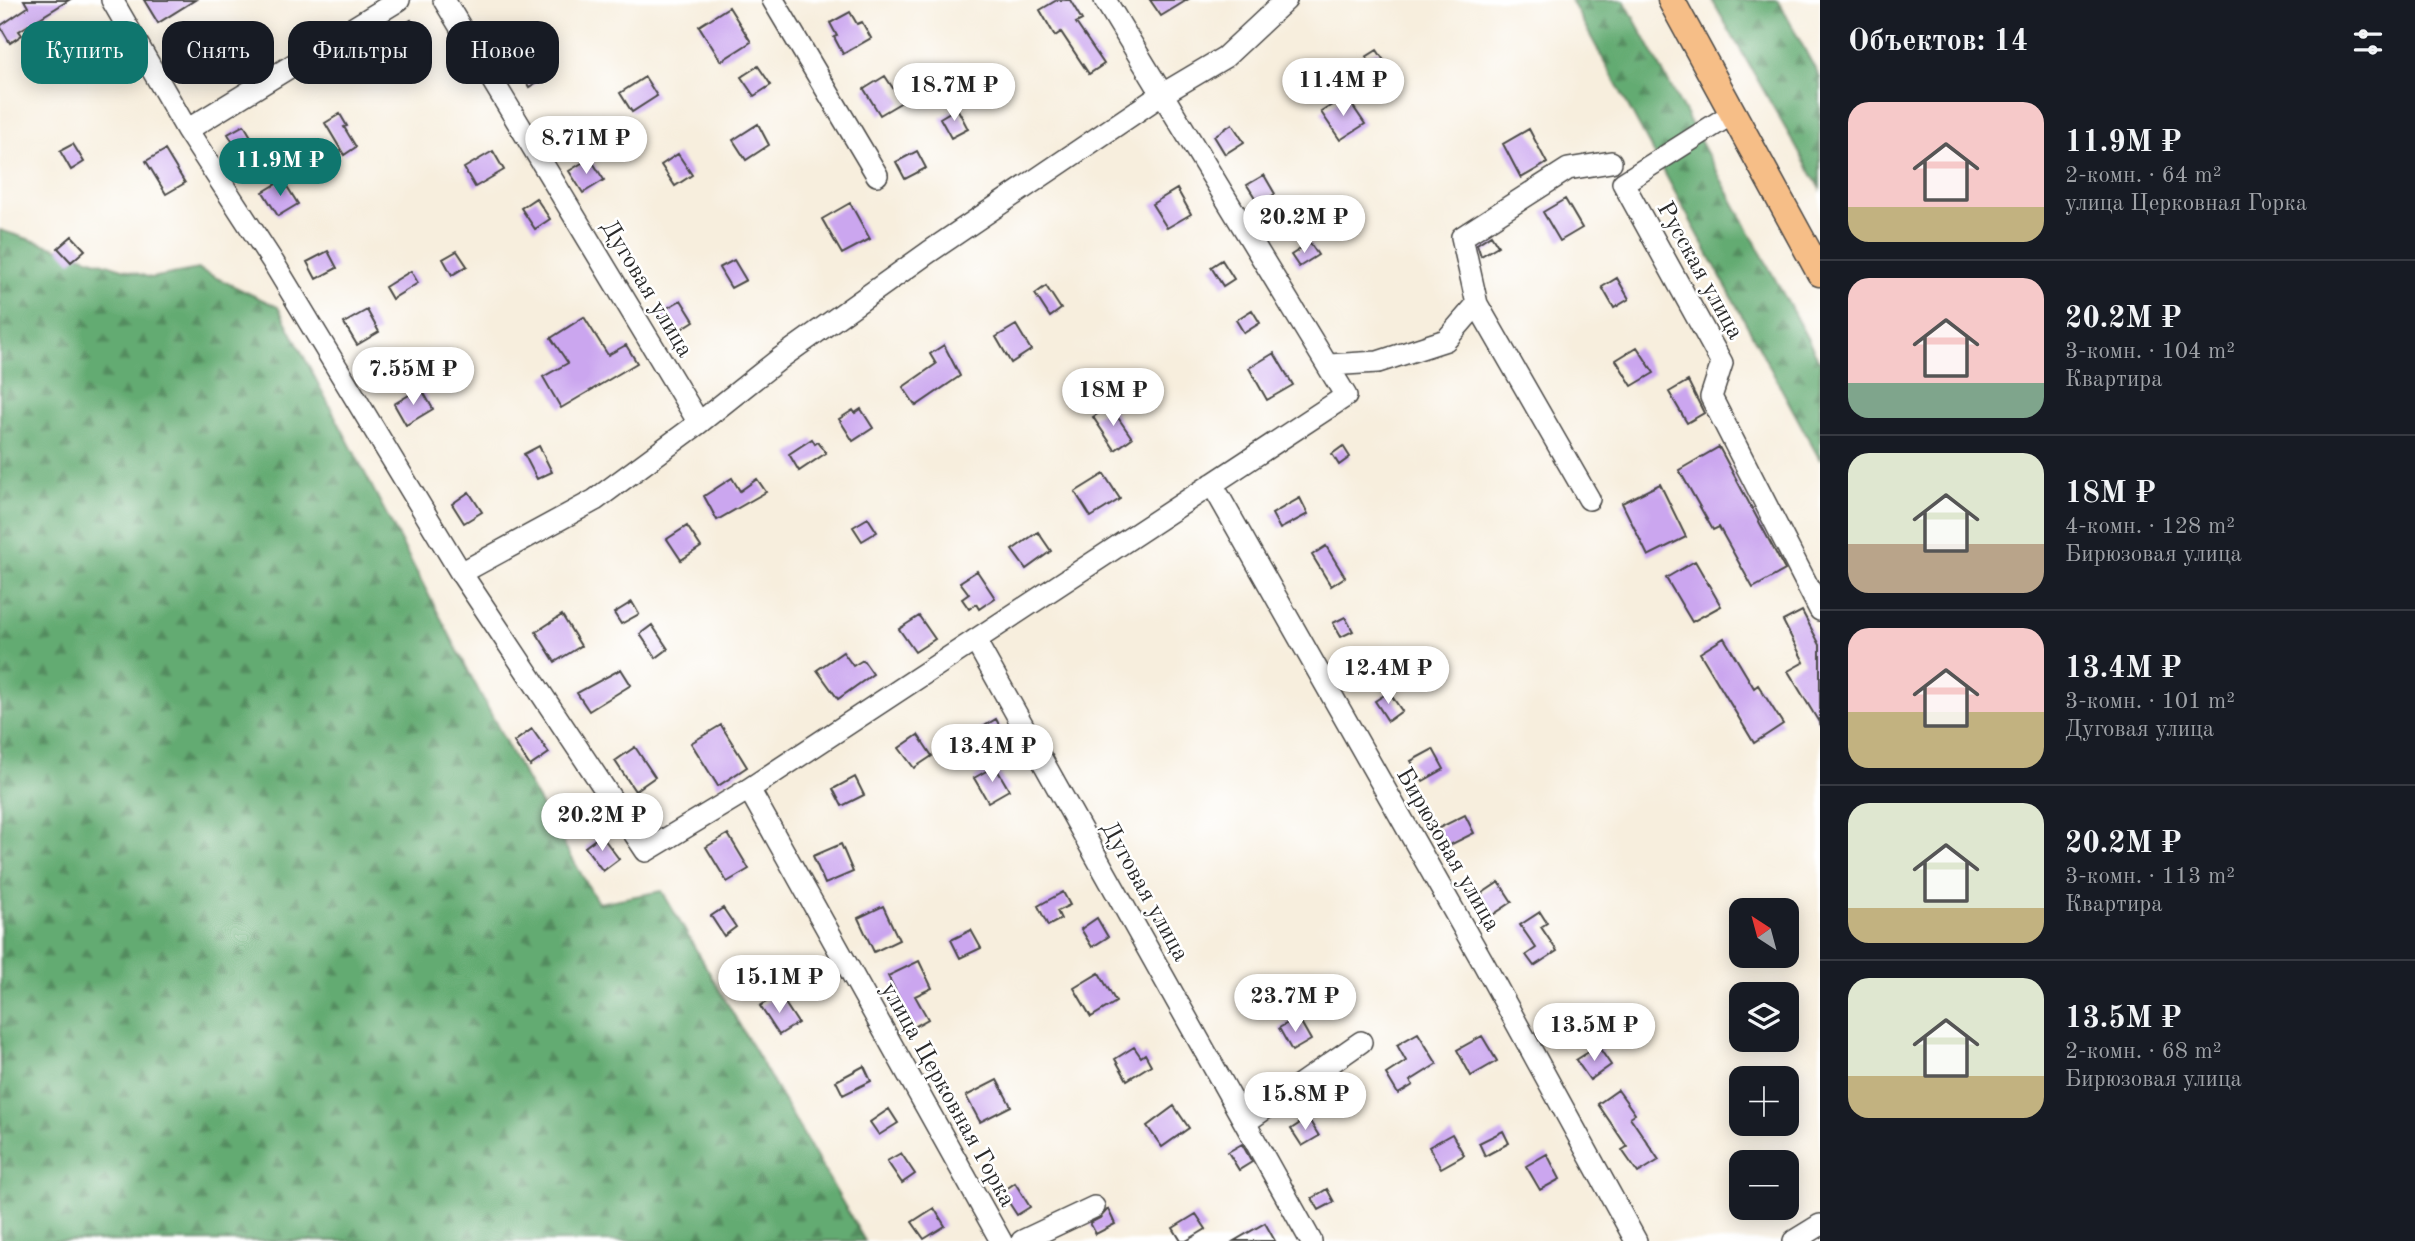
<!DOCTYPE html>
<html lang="ru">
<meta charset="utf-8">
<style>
body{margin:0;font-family:"Old Standard TT",serif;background:#20242c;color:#f1f3f6;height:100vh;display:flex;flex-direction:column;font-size:26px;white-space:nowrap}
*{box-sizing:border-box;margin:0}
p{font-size:23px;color:#9ea1a6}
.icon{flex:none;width:38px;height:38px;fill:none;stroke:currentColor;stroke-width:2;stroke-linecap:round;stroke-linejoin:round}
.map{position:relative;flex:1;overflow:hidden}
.side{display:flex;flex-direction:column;background:#171b24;width:595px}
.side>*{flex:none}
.banner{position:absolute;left:21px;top:21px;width:665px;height:63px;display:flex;gap:14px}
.needle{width:46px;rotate:324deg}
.controls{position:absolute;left:1729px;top:898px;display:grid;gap:14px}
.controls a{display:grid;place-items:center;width:70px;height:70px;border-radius:14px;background:#171b24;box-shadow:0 4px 18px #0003;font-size:35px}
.price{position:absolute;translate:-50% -60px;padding:0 16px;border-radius:24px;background:#fff;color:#222;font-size:23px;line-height:46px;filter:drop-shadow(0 2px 4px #0008)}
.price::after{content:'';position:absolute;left:50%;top:42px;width:21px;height:16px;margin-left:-10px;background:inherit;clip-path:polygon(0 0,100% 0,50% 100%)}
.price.on{background:#0f766e;color:#fff}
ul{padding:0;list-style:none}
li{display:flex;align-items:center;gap:21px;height:175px;padding:0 28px}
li+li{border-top:2px solid #363941}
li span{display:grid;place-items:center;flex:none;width:196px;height:140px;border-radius:21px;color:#555}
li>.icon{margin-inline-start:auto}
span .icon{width:84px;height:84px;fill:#fffc;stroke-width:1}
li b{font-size:30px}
h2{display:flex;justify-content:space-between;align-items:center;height:84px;padding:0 28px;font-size:30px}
.pill{padding:0 24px;border-radius:21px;background:#171b24;box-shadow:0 4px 18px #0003;font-size:24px;line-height:63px}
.pill.on{background:#0f766e;color:#fff}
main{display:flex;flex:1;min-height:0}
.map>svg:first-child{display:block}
</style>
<main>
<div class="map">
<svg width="1820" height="1241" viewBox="0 0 1820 1241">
<defs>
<pattern id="forest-firs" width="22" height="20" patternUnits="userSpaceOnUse" patternTransform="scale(1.75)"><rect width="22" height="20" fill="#64ab72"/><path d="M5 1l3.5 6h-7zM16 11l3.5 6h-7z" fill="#538b5e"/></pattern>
</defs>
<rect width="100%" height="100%" fill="#fff"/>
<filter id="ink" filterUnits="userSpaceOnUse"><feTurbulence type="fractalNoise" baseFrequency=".0143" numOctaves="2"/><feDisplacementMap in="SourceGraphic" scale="14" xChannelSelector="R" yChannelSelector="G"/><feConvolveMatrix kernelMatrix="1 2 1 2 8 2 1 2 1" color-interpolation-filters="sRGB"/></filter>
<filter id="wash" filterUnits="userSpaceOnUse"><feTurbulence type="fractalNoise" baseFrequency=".00686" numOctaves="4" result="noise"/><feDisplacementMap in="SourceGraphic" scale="28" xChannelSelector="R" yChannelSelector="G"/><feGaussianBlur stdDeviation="1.57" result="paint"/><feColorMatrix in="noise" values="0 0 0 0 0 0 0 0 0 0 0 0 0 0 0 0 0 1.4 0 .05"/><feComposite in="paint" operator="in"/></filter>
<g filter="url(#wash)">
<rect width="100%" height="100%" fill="#f7eedd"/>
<path fill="url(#forest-firs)" stroke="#486b4e" stroke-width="2" d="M 1571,0 L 1624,0 L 1820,362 L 1820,460 Z
M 1712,0 L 1778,0 L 1820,78 L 1820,189 Z
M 0,230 L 151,278 L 198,269 L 278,307 L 515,760 L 598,903 L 662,891 L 865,1241 L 1,1241 Z"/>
<g id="blocks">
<path fill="#cba6ef" d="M 24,0 L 69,0 L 19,31 L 22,35 L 10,43 L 0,26 L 28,7 Z
M 144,0 L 195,0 L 158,23 Z
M 1057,0 L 1070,0 L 1082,20 L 1076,23 L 1104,64 L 1089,74 L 1061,32 L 1055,36 L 1040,10 Z
M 1150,0 L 1187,0 L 1161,16 Z
M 729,7 L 751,42 L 721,61 L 699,26 Z
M 850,12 L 857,24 L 862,22 L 871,38 L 843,54 L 834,37 L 837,36 L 830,23 Z
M 411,20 L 424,44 L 405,55 L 391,32 Z
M 92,39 L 104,58 L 82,71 L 70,52 Z
M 207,44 L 215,58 L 189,74 L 180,60 Z
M 533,49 L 549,75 L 529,87 L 514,61 Z
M 1377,50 L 1385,62 L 1375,69 L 1366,57 Z
M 758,66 L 771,85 L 754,96 L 741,77 Z
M 885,76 L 902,102 L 880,115 L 864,89 Z
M 645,77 L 657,96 L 632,112 L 620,93 Z
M 1346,96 L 1365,124 L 1340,140 L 1321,112 Z
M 957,108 L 968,129 L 951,138 L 940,118 Z
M 340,114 L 347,126 L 344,127 L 356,147 L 344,155 L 325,123 Z
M 758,124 L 769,145 L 746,160 L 733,140 Z
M 1232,124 L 1244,142 L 1225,154 L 1214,136 Z
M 244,125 L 259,150 L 243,160 L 228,134 Z
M 1529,129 L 1547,163 L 1521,178 L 1503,144 Z
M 73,144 L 84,162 L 71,170 L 60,151 Z
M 165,150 L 185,183 L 166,194 L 146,161 Z
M 493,151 L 504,170 L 475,187 L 464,168 Z
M 917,151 L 926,168 L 905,179 L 896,162 Z
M 678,154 L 692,175 L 675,186 L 661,165 Z
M 590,158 L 604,180 L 583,193 L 569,171 Z
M 1264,175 L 1275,194 L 1259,204 L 1247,185 Z
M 283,180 L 298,204 L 278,216 L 263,192 Z
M 1177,189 L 1191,214 L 1167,228 L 1152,204 Z
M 536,198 L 550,219 L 535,229 L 521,208 Z
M 1565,199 L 1582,228 L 1560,241 L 1543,212 Z
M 850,203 L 870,239 L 842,254 L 822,219 Z
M 1491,235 L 1498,246 L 1481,256 L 1477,244 Z
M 72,236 L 85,250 L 71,262 L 58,248 Z
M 1310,243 L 1318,255 L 1299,267 L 1291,255 Z
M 328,251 L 337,268 L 316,279 L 307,262 Z
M 457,251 L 467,266 L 452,275 L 443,259 Z
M 734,260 L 746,280 L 731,288 L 719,268 Z
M 1222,260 L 1234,279 L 1223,286 L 1211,267 Z
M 411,271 L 418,283 L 392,299 L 385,287 Z
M 1617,278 L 1629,299 L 1614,308 L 1602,287 Z
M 1046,286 L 1061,309 L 1050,317 L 1035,294 Z
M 681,300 L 694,321 L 670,336 L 657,314 Z
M 367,310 L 379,332 L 357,345 L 344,323 Z
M 1252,310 L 1260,323 L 1244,333 L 1236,320 Z
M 584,317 L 608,355 L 626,345 L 637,363 L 561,408 L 543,377 L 568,363 L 551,338 Z
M 1016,325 L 1031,350 L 1011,363 L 996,337 Z
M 944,345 L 960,376 L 916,406 L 903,387 L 936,364 L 930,354 Z
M 1637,347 L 1654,373 L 1632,386 L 1616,360 Z
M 1274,353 L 1293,385 L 1267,400 L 1249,368 Z
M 1688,381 L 1704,413 L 1687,423 L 1669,392 Z
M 421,388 L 433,409 L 406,425 L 394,404 Z
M 1110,406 L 1132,438 L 1115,450 L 1093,417 Z
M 861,409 L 873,428 L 853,441 L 839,419 L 853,410 L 855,413 Z
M 812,439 L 815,444 L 818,442 L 826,453 L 799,471 L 789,454 Z
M 539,446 L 552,472 L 537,479 L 524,454 Z
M 1343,446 L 1350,457 L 1339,465 L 1332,454 Z
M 1719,447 L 1785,570 L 1753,588 L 1719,527 L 1713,530 L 1679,470 Z
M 1104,474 L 1120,499 L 1091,517 L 1075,492 Z
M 732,478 L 740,491 L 757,479 L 766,492 L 717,520 L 704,496 Z
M 1660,484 L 1686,537 L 1648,556 L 1622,503 Z
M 469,492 L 482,512 L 464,523 L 452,504 Z
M 1300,498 L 1308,514 L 1280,529 L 1272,514 Z
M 868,518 L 877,532 L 862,541 L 853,527 Z
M 687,526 L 701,547 L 681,560 L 667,539 Z
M 1038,532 L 1051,551 L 1026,569 L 1012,550 Z
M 1326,546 L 1345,577 L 1331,586 L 1312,555 Z
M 1695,561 L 1721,606 L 1692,622 L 1666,578 Z
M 977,571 L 995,598 L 979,609 L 976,604 L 969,609 L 962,599 L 969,594 L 960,582 Z
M 632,602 L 639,614 L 621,624 L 614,613 Z
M 1802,611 L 1820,645 L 1820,724 L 1788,671 L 1804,662 L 1783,621 Z
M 562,615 L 581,646 L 555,662 L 536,632 Z
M 919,616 L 935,639 L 915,652 L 899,629 Z
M 1345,617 L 1353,631 L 1341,637 L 1333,623 Z
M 652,625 L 668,649 L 656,658 L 640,634 Z
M 1724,638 L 1754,688 L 1758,685 L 1783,724 L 1754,743 L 1700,653 Z
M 843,652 L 853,666 L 863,660 L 873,674 L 838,699 L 817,670 Z
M 621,669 L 631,685 L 589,711 L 577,693 Z
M 1389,692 L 1402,711 L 1388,721 L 1375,701 Z
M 996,719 L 1005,736 L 986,748 L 976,731 Z
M 721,725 L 747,767 L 718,786 L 691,743 Z
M 532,729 L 549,753 L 530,766 L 514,742 Z
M 918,735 L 932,756 L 914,768 L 899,748 Z
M 635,747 L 655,777 L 635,791 L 615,761 Z
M 1433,749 L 1444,769 L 1423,781 L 1411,761 Z
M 995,766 L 1009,790 L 988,802 L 974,778 Z
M 855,777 L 864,795 L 842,806 L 833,789 Z
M 1465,815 L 1474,833 L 1440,850 L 1431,832 Z
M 728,834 L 749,869 L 727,882 L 706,847 Z
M 601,835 L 619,859 L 603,871 L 585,847 Z
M 841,844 L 853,872 L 825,884 L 813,856 Z
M 1499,882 L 1512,902 L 1491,916 L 1478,896 Z
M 1063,892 L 1070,905 L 1057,911 L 1061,919 L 1048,926 L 1038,906 Z
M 883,906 L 899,940 L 874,952 L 858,918 Z
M 723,908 L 736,927 L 724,936 L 711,916 Z
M 1540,912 L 1547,923 L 1541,927 L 1557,951 L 1534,966 L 1526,955 L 1536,948 L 1520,925 Z
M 1097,918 L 1108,937 L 1092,947 L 1081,929 Z
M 971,930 L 981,948 L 960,958 L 951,940 Z
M 919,961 L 932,988 L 915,996 L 928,1019 L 912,1028 L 902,1011 L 905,1010 L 888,976 Z
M 1099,973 L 1116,1002 L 1091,1017 L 1074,988 Z
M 779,994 L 798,1023 L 779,1035 L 760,1006 Z
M 1298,1017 L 1311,1040 L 1292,1051 L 1279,1028 Z
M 1418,1033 L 1437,1064 L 1410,1081 L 1413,1085 L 1398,1094 L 1386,1074 L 1406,1061 L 1397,1045 Z
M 1482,1036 L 1497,1061 L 1471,1076 L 1457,1050 Z
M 1598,1046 L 1611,1065 L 1590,1080 L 1576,1060 Z
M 1134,1047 L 1141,1057 L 1145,1054 L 1151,1065 L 1127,1080 L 1115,1059 Z
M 864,1066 L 871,1081 L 843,1095 L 836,1081 Z
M 997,1080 L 1011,1106 L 980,1122 L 966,1096 Z
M 1618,1090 L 1635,1114 L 1630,1117 L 1659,1160 L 1638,1173 L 1622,1150 L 1627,1147 L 1598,1104 Z
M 1174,1106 L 1189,1128 L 1162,1147 L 1147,1126 Z
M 889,1109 L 898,1123 L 879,1135 L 870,1122 Z
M 1308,1118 L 1319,1136 L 1302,1146 L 1291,1129 Z
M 1503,1131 L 1509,1143 L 1485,1156 L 1479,1143 Z
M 1452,1134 L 1464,1155 L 1441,1168 L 1429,1147 Z
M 1242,1144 L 1252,1162 L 1239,1170 L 1228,1152 Z
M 901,1153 L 915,1174 L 902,1183 L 887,1161 Z
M 1547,1154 L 1560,1179 L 1540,1190 L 1526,1166 Z
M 1015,1183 L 1030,1207 L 1017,1215 L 1002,1192 Z
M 1327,1189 L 1334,1202 L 1319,1210 L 1312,1198 Z
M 934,1208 L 945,1226 L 924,1239 L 912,1222 Z
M 1108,1209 L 1115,1224 L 1096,1234 L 1090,1223 L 1100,1218 Z
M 1196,1214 L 1206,1229 L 1186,1241 L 1181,1241 L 1173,1228 Z
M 1265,1223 L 1275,1241 L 1234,1241 Z"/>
</g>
</g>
<g filter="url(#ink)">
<use href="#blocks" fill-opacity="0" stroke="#4a4846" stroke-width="2"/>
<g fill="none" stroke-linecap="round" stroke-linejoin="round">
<g stroke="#4a4846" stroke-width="24">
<path id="minor" d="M 112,0 L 187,130 L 273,262 L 461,573 L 646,851 L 749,789 L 1346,396 L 1105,0
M 444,0 L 699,423
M 773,0 L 877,175
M 1733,113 L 1623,183 L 1722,363 L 1711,397 L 1820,610
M 187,130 L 399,0
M 1477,304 L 1589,499
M 1329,365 L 1378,362 L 1446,340 L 1477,304 L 1462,237 L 1568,169 L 1611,162
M 1212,484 L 1484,964 L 1636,1241
M 461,573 L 595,500 L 699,423 L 782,357 L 929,252 L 1161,95 L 1225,57 L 1286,0
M 975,640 L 1311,1241
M 749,789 L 1001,1241
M 1246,1122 L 1361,1042
M 1022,1241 L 1094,1207
M 1794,1241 L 1820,1225"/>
</g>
<g stroke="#4a4846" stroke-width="29">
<path id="major" d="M 1671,0 L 1820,273"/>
</g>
<use href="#minor" stroke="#fff" stroke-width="21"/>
<use href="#major" stroke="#f6be87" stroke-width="26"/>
</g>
</g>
<g text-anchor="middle" stroke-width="5" stroke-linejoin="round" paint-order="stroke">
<g font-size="24" fill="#2b2b2b" stroke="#fff">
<text transform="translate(1701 270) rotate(61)" y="8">Русская улица</text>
<text transform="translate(648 288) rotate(59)" y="8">Дуговая улица</text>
<text transform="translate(1449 849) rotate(60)" y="8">Бирюзовая улица</text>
<text transform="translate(1146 891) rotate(61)" y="8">Дуговая улица</text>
<text transform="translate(949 1094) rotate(61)" y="8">улица Церковная Горка</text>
</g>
</g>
</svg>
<div class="controls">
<a><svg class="needle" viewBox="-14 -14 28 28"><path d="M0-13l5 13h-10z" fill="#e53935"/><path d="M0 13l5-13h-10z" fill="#9ea1a6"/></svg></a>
<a><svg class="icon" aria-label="layers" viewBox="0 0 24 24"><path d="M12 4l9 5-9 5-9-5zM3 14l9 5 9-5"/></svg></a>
<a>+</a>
<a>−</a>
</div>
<b class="price" style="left:1343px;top:118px">11.4M ₽</b>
<b class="price" style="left:954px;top:123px">18.7M ₽</b>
<b class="price" style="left:586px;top:176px">8.71M ₽</b>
<b class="price on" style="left:280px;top:198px">11.9M ₽</b>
<b class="price" style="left:1304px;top:255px">20.2M ₽</b>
<b class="price" style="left:413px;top:407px">7.55M ₽</b>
<b class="price" style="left:1113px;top:428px">18M ₽</b>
<b class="price" style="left:1388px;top:706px">12.4M ₽</b>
<b class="price" style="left:992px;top:784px">13.4M ₽</b>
<b class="price" style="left:602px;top:853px">20.2M ₽</b>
<b class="price" style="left:779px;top:1015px">15.1M ₽</b>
<b class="price" style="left:1295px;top:1034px">23.7M ₽</b>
<b class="price" style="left:1594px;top:1063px">13.5M ₽</b>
<b class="price" style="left:1305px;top:1132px">15.8M ₽</b>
<div class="banner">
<a class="pill on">Купить</a>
<a class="pill">Снять</a>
<a class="pill">Фильтры</a>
<a class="pill">Новое</a>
</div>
</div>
<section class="side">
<h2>Объектов: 14<svg class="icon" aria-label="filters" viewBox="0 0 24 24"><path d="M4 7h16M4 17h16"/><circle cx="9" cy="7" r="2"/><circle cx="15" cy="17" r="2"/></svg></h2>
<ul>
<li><span style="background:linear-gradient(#f6c9c9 75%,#c2b280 0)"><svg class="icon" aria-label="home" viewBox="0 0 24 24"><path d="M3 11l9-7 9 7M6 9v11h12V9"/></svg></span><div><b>11.9M ₽</b><p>2-комн. · 64 m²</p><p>улица Церковная Горка</p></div></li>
<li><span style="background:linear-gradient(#f6c9c9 75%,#7fa58c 0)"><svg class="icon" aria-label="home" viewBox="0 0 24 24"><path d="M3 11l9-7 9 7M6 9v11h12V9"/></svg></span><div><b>20.2M ₽</b><p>3-комн. · 104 m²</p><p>Квартира</p></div></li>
<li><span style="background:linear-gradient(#dfe7d0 65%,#b9a48a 0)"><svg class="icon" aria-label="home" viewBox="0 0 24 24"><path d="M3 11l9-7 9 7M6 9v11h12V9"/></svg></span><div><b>18M ₽</b><p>4-комн. · 128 m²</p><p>Бирюзовая улица</p></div></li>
<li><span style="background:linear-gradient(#f6c9c9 60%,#c2b280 0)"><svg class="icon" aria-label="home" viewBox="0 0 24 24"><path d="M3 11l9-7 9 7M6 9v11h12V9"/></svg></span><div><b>13.4M ₽</b><p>3-комн. · 101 m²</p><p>Дуговая улица</p></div></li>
<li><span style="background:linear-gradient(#dfe7d0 75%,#c2b280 0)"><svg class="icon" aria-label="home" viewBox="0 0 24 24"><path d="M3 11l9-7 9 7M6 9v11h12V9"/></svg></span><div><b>20.2M ₽</b><p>3-комн. · 113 m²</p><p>Квартира</p></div></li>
<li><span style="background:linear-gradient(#dfe7d0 70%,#c2b280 0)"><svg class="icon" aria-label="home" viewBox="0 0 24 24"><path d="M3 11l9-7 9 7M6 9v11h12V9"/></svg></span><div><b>13.5M ₽</b><p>2-комн. · 68 m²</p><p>Бирюзовая улица</p></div></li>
</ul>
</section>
</main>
